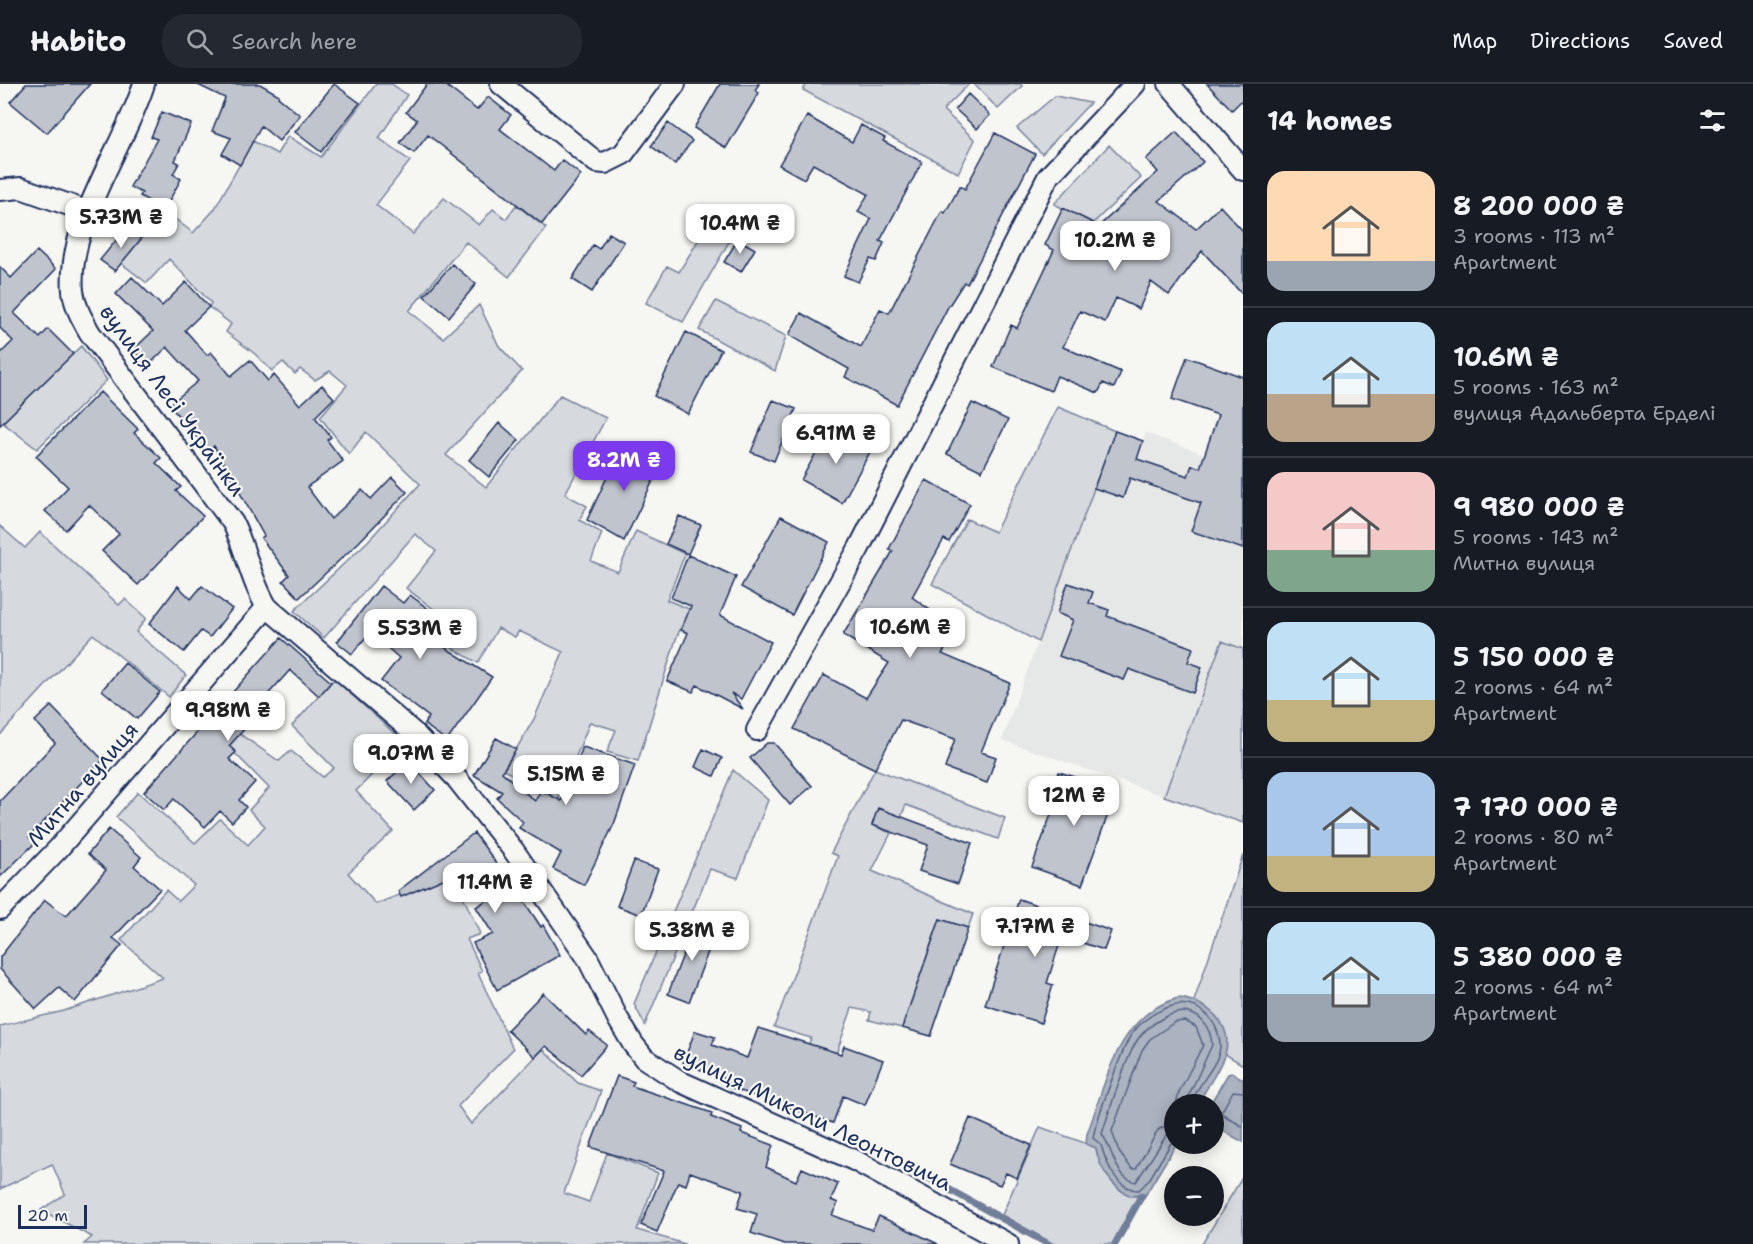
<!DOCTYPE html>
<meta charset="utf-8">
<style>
body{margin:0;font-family:"Shantell Sans",sans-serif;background:#242831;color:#f1f3f6;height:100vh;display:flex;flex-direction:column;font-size:22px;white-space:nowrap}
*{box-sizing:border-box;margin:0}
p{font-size:20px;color:#9ea1a6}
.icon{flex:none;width:33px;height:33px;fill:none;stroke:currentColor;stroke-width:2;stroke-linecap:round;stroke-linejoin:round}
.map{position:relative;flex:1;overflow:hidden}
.side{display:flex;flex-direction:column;background:#171b24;width:510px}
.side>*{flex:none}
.tools{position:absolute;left:1164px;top:1010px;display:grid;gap:12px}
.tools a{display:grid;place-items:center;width:60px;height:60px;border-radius:50%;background:#171b24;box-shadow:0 3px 15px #0003;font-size:30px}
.scale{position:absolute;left:18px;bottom:15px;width:69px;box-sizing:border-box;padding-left:6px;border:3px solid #1b2f5e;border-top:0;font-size:16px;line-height:21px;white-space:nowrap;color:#1b2f5e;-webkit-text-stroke:4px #f6f6f2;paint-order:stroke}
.price{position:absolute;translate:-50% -51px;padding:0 14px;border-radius:12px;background:#fff;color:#222;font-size:20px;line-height:39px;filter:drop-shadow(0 2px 3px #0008)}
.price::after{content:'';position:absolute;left:50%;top:36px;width:18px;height:14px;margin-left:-9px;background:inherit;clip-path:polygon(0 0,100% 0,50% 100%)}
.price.selected{background:#7c3aed;color:#fff}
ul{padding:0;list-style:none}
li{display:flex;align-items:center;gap:18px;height:150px;padding:0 24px}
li+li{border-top:2px solid #363941}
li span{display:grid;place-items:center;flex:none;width:168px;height:120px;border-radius:18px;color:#555}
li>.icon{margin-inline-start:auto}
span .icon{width:72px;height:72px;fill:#fffc;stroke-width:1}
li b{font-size:26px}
h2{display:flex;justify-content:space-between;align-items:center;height:72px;padding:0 24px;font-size:26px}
header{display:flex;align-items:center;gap:36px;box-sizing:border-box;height:84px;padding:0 30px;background:#171b24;border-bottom:2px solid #363941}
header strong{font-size:28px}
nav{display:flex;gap:33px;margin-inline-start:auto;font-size:21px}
.search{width:420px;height:54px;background:#242831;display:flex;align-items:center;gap:15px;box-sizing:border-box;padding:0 21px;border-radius:24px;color:#9ea1a6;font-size:22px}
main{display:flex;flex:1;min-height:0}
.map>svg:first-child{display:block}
</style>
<header>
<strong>Habito</strong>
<div class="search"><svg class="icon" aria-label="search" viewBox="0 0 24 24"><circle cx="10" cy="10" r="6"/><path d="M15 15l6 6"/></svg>Search here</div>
<nav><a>Map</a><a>Directions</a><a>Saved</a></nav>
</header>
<main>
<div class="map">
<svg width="1243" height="1160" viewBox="0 0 1243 1160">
<rect width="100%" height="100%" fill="#f6f6f2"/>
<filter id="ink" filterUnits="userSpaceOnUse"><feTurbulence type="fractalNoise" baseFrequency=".0167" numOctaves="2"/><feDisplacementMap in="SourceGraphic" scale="12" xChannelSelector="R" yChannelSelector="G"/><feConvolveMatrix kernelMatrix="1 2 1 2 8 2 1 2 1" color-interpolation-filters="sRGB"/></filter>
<g filter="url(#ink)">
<path fill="#e6e7e7" d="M 1115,347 L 1143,357 L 1146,349 L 1204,370 L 1206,366 L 1243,380 L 1243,565 L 1222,557 L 1164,712 L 1002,656 Z"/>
<path fill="#d6d9dd" stroke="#78849e" stroke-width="1.5" d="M 376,0 L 392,0 L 407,11 L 379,54 L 410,77 L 376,121 L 413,150 L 444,114 L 479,141 L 493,125 L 506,135 L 516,121 L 546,144 L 509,193 L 466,158 L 409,227 L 443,254 L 479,221 L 499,262 L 522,287 L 446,371 L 486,403 L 560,311 L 606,334 L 565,410 L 587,422 L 579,436 L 602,449 L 591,477 L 618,488 L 636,447 L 685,470 L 667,516 L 689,525 L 676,555 L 638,677 L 607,668 L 616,646 L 590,638 L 558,716 L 504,686 L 534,635 L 563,568 L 519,547 L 515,553 L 498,544 L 478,579 L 445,560 L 456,542 L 406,504 L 436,467 L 415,450 L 324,554 L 294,527 L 368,457 L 420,400 L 366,348 L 349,370 L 320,333 L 347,301 L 330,287 L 315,296 L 300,285 L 295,290 L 283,278 L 272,287 L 255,270 L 226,248 L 231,240 L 209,223 L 211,219 L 169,175 L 147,199 L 121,179 L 164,126 L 193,149 L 214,126 L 253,57 L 277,70 L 288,52 L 321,73 Z
M 807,0 L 969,0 L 943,26 L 975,56 L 958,89 L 803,6 Z
M 974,0 L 1021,0 L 1022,2 L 998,25 Z
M 1055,12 L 1090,19 L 1042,70 L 1017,44 Z
M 1109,61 L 1141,94 L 1093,139 L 1054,120 Z
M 711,135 L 734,149 L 683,238 L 646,219 L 667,182 L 679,188 Z
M 716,217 L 786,252 L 775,287 L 699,246 Z
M 81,262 L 107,296 L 37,365 L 3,339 L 0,341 L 0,336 L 3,338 Z
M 1058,323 L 1115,347 L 1038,558 L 932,500 L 967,435 L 995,448 Z
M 0,442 L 25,464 L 40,448 L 119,521 L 125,515 L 146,534 L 136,548 L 186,591 L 169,613 L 93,550 L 0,651 Z
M 1222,557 L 1243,565 L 1243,739 L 1164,712 Z
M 334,595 L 404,658 L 356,707 L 393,747 L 348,789 L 376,820 L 453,790 L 480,850 L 467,855 L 482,887 L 478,889 L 513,965 L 458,1022 L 471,1040 L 543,965 L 578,999 L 601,1007 L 564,1109 L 589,1118 L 607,1069 L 658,1089 L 637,1146 L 685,1160 L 84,1160 L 92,1153 L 41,1126 L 65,1110 L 52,1080 L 0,1105 L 0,942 L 64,927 L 163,894 L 121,856 L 166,806 L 178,817 L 194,801 L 116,733 L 138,708 L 195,759 L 220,735 L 248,761 L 265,742 L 249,726 L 269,704 L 218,652 L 228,642 L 279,677 L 291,667 L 323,693 L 334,684 L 292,642 Z
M 875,685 L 1005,734 L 998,755 L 906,721 L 901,733 L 878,725 L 872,741 L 891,749 L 872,787 L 973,830 L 968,844 L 940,835 L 902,944 L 869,936 L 871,928 L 852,924 L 833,979 L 805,971 L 811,954 L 774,943 L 838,772 L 831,769 Z
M 733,686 L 768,716 L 738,794 L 710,785 L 645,941 L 634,920 Z
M 1243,771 L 1243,981 L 1225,970 L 1226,961 L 1194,917 Z
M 1040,1043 L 1096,1063 C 1098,1084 1121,1121 1146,1110 L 1118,1160 L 1054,1160 L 1002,1131 Z
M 1243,1092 L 1243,1160 L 1202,1160 Z"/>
<path fill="#abb2c0" stroke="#717e99" stroke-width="1.5" d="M 1178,914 C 1204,916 1235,939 1225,970 C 1219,987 1206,1004 1198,1020 L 1174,1020 L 1174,1059 L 1177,1059 L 1146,1110 L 1131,1112 C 1113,1104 1098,1083 1096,1064 L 1086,1060 L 1087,1050 C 1107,997 1116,932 1178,914 Z
M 1232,989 L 1243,995 L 1243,1058 L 1214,1042 L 1214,1020 L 1210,1020 L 1228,990 Z"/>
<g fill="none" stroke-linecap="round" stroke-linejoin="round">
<path stroke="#556385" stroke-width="1.5" d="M 1243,1008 L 1233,1007 L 1221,1029 L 1243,1043
M 1174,1037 L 1158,1046 L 1136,1085 L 1132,1085 L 1119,1068 L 1112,1047 L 1142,966 L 1150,955 L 1175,938 L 1185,937 L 1196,943 L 1203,961 L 1179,1008 L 1176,1020
M 1174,1046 L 1166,1052 L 1136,1098 C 1114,1094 1113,1064 1102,1050 C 1109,1028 1126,972 1138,955 C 1148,941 1172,925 1189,929 C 1204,933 1211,947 1212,961 L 1185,1020
M 1174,1054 L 1149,1096 L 1139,1106 C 1117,1106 1106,1079 1101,1061 L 1093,1054 C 1096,1037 1122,965 1131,951 C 1145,931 1180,910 1202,927 C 1213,934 1220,949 1220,962 C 1219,983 1195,1000 1193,1020"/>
<path stroke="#717e99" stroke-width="7" d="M 914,1086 L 1048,1160
M 1115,1160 L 1141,1112"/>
</g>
<path fill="#c0c4cd" stroke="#1b2f5e" stroke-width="1.5" d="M 26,0 L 90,0 L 47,49 L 10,18 Z
M 196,0 L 260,0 L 279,11 L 278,13 L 300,31 L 279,57 L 261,42 L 240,81 L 222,70 L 231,54 L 212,47 L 225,14 Z
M 334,0 L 360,19 L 321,68 L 295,48 Z
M 427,0 L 444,0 L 477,26 L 488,13 L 511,31 L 500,45 L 554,87 L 562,76 L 581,91 L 542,140 L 428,51 L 414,69 L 400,59 L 417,36 L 406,28 Z
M 720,0 L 759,0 L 755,6 L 759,9 L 726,64 L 694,44 Z
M 1207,0 L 1243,0 L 1243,15 L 1232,26 Z
M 968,10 L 990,31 L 977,45 L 955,25 Z
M 162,28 L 191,40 L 175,77 L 179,79 L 173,90 L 181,95 L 164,126 L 140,112 L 142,109 L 130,103 L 157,55 L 151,53 Z
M 807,32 L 852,58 L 861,41 L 885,54 L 883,57 L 922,78 L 880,157 L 884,159 L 876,177 L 870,175 L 858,198 L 844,192 L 871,135 L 858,128 L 868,110 L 813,80 L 804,95 L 779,81 Z
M 668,39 L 692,57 L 675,80 L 651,62 Z
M 1176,48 L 1203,78 L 1159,117 L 1196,145 L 1220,122 L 1243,147 L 1243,211 L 1202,167 L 1169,211 L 1151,198 L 1139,225 L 1116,214 L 1105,238 L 1080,227 L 1063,263 L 1121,288 L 1114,304 L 1103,299 L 1098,309 L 1057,292 L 1051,307 L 993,283 L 1011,241 L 1017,244 L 1054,166 L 1045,161 L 1063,124 L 1099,142 L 1158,88 L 1146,75 Z
M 995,49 L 1035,70 L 967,200 L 964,198 L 948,223 L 897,321 L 845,293 L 849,285 L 789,251 L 801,229 L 861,263 L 880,225 L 889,229 L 942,127 L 945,129 L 960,102 L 965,105 Z
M 127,143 L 141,155 L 115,187 L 100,176 Z
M 609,149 L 624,158 L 592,208 L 572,195 L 593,161 L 599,165 Z
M 738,155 L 755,165 L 741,188 L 724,178 Z
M 37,167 L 56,185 L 14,229 L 40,254 L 48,245 L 73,270 L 0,341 L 0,270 L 13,257 L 0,244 L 0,183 L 11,194 Z
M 452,180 L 476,200 L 449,233 L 424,212 Z
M 132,193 L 162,222 L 186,198 L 209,223 L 185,246 L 207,271 L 211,268 L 231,292 L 250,276 L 268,297 L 274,291 L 300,321 L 322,301 L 334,314 L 315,333 L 331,353 L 327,356 L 343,377 L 307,403 L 331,435 L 362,406 L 371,415 L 392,393 L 407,408 L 359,458 L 299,514 L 283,497 L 289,491 L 261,454 L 264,452 L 214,362 L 209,367 L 169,321 L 198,297 L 167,263 L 148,282 L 133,266 L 153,247 L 116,210 Z
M 686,248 L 721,266 L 688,330 L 654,312 Z
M 1187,273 L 1243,293 L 1243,465 L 1191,447 L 1201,419 L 1130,394 L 1123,414 L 1094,404 L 1115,347 L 1143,357 L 1137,375 L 1188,392 L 1192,381 L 1200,384 L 1218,331 L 1172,315 Z
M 100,308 L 138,345 L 134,349 L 161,374 L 156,379 L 181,403 L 176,407 L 203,432 L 138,501 L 102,467 L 119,450 L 89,421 L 66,446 L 45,427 L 68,403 L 36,372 Z
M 773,316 L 796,325 L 774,377 L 751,368 Z
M 972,319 L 1008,336 L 982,387 L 947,370 Z
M 499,339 L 519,356 L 489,393 L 469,376 Z
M 830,344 L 871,366 L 842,419 L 801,396 Z
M 622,361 L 661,380 L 624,457 L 587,436 Z
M 926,396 L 970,420 L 949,458 L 944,455 L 912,513 L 958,546 L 942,570 L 1010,599 L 981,668 L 996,673 L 987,699 L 945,684 L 955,655 L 901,636 L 875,685 L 794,645 L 824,591 L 866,614 L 889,579 L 843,551 L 893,467 L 889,465 Z
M 679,432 L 701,441 L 688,470 L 666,460 Z
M 781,432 L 829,458 L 792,531 L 741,503 Z
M 688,471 L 736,493 L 720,531 L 771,558 L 741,615 L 731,609 L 743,625 L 697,601 L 693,608 L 667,597 L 688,549 L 681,546 L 691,522 L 671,514 Z
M 1068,499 L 1093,508 L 1089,519 L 1109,526 L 1107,532 L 1193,564 L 1188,578 L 1202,583 L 1193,609 L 1129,585 L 1124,596 L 1059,572 L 1073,536 L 1057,529 Z
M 178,502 L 191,515 L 202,502 L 232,525 L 210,553 L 201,547 L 184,568 L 149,540 Z
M 381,502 L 403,519 L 410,511 L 427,524 L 426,526 L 453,542 L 441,561 L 492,593 L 447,657 L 424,640 L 429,633 L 381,597 L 399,574 L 370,548 L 352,570 L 337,558 Z
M 281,554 L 331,598 L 319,612 L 290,586 L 263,616 L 267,620 L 229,662 L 236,668 L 229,675 L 255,698 L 239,716 L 246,723 L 232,738 L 220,727 L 205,743 L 174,715 L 164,726 L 144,708 Z
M 125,579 L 160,608 L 137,635 L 102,606 Z
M 51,622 L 103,676 L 29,753 L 35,759 L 0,793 L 0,717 L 55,659 L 35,637 Z
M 496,654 L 516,665 L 502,688 L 535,717 L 541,706 L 561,717 L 583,663 L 635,681 L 614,740 L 584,801 L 553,785 L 561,769 L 519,744 L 523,738 L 497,714 L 502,708 L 474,691 Z
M 767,659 L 774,659 L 812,702 L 790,721 L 750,674 Z
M 703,665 L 722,674 L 714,692 L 695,683 Z
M 409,677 L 435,706 L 414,726 L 387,697 Z
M 1059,688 L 1117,706 L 1082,801 L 1032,783 L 1053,725 L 1048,723 Z
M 878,724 L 972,759 L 958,800 L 919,787 L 928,761 L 872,741 Z
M 109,745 L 141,773 L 134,782 L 160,805 L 113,854 L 122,861 L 75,918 L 59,904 L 36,925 L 0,885 L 0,873 L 45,816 L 66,832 L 106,786 L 88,770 Z
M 474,749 L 492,773 L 508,802 L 512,799 L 541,843 L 543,841 L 560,871 L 497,906 L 473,859 L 493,850 L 476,823 L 487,816 L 469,784 L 401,813 L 398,807 Z
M 634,777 L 658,785 L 641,831 L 617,822 Z
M 1019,815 L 1111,847 L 1104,866 L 1062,852 L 1047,899 L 1053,901 L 1041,939 L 985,921 Z
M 940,835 L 968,844 L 931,952 L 902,944 Z
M 696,837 L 714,844 L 714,852 L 689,918 L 668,910 Z
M 543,909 L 586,951 L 589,947 L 607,961 L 581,991 L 546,962 L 535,973 L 507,946 Z
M 758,944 L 841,970 L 844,962 L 883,976 L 865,1021 L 843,1012 L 833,1039 L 726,1002 L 728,996 L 683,979 L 695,947 L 715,953 L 712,961 L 747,974 Z
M 617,992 L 634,998 L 632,1002 L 712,1029 L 711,1033 L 742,1045 L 741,1049 L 773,1061 L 766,1083 L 796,1097 L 802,1084 L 838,1100 L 831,1116 L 838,1119 L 832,1131 L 872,1146 L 879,1132 L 938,1160 L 784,1160 L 751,1149 L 757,1130 L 737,1124 L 743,1107 L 690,1088 L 686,1101 L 678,1098 L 657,1148 L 641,1141 L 664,1087 L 590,1063 Z
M 970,1034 L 1031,1061 L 1017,1094 L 1006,1089 L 1000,1101 L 950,1080 Z"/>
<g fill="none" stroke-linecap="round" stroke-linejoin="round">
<g stroke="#1b2f5e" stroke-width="24">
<path id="minor" d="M 144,0 C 124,64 67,138 73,207 C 75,223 82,235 90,249 L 233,439 C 246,466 251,497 267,523 L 414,649 L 457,695 L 514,767 L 587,873 L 618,935 L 633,960 L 644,974 L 681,998 L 854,1076 L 1008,1160
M 501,0 L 596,78 L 605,79 L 623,70 L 675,0
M 1169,0 L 1243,86
M 0,106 L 21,104 L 89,128
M 757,646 L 859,464 L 1048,93 L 1135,0
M 0,825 L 58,765 L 267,523"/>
</g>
<use href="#minor" stroke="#f6f6f2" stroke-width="20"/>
</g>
</g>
<g text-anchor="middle" stroke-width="4.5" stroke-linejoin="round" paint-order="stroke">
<g font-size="22" fill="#1b2f5e" stroke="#f6f6f2">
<text transform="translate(173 316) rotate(54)" y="8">вулиця Лесі Українки</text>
<text transform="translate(82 700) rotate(-49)" y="8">Митна вулиця</text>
<text transform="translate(813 1033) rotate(26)" y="8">вулиця Миколи Леонтовича</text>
</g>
</g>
</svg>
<div class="tools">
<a>+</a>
<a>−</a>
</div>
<div class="scale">20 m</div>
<b class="price" style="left:121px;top:165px">5.73M ₴</b>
<b class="price" style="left:740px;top:171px">10.4M ₴</b>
<b class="price" style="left:1115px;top:188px">10.2M ₴</b>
<b class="price" style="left:836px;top:381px">6.91M ₴</b>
<b class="price selected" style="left:624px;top:408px">8.2M ₴</b>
<b class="price" style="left:910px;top:575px">10.6M ₴</b>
<b class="price" style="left:420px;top:576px">5.53M ₴</b>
<b class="price" style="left:228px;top:658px">9.98M ₴</b>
<b class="price" style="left:411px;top:701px">9.07M ₴</b>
<b class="price" style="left:566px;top:722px">5.15M ₴</b>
<b class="price" style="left:1074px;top:743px">12M ₴</b>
<b class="price" style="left:495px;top:830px">11.4M ₴</b>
<b class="price" style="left:1035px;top:874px">7.17M ₴</b>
<b class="price" style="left:692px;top:878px">5.38M ₴</b>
</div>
<section class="side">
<h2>14 homes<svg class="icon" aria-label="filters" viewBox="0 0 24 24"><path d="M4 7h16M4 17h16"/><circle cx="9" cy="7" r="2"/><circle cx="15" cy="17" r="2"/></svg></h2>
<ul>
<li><span style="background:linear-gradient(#ffd9b3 75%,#9aa5b1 0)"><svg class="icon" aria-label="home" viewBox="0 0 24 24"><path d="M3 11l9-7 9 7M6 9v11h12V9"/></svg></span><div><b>8 200 000 ₴</b><p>3 rooms · 113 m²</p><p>Apartment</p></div></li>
<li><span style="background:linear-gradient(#bfe0f5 60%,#b9a48a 0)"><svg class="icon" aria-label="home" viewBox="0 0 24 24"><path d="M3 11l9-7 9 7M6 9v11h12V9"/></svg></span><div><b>10.6M ₴</b><p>5 rooms · 163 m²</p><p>вулиця Адальберта Ерделі</p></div></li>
<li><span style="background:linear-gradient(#f6c9c9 65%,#7fa58c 0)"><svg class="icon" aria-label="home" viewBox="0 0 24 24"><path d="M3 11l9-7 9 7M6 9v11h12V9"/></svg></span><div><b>9 980 000 ₴</b><p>5 rooms · 143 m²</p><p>Митна вулиця</p></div></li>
<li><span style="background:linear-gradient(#bfe0f5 65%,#c2b280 0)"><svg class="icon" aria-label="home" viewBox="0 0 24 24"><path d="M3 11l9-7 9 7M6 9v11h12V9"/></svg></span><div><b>5 150 000 ₴</b><p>2 rooms · 64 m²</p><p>Apartment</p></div></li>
<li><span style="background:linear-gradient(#a9c7e8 70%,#c2b280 0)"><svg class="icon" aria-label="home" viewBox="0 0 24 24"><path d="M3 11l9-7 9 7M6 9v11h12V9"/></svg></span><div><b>7 170 000 ₴</b><p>2 rooms · 80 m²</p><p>Apartment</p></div></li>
<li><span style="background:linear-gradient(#bfe0f5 60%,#9aa5b1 0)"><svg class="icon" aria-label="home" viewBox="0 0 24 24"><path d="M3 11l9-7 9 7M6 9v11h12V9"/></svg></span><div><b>5 380 000 ₴</b><p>2 rooms · 64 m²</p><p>Apartment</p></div></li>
</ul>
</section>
</main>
